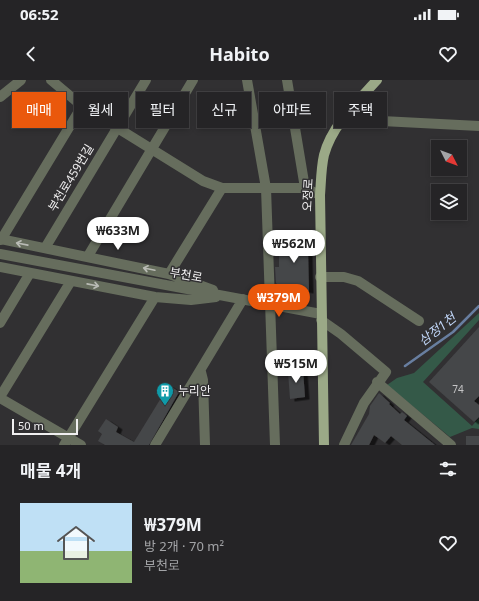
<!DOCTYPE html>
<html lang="ko">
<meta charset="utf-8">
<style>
body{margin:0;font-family:"Noto Sans","Noto Sans KR",sans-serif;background:#313032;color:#f1f3f6;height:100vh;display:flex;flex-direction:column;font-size:15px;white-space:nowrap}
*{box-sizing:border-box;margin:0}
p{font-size:13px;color:#a3a4a7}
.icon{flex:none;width:22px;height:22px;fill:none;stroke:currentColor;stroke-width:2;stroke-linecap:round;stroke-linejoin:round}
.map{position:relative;height:365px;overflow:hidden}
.sheet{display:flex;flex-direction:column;background:#252426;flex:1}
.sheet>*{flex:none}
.guide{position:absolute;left:12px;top:12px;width:455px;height:36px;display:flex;gap:8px}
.needle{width:26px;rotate:132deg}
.fabs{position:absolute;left:431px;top:60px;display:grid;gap:8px}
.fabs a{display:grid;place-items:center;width:36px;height:36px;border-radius:0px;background:#252426;box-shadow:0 2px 6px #0003,0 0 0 1px #424143;font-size:20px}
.scale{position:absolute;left:12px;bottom:10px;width:66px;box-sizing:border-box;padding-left:4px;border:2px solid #f0eff0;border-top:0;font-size:11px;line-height:14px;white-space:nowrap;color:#f0eff0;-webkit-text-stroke:3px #313032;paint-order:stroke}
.price{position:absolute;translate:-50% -34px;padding:0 9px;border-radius:14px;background:#fff;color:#222;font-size:13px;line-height:26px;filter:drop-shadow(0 1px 2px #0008)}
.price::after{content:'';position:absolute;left:50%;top:24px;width:12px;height:9px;margin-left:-6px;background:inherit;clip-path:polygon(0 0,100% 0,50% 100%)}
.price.selected{background:#ea580c;color:#fff}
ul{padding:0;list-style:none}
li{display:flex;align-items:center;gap:12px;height:100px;padding:0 20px}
li span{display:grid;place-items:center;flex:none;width:112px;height:80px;border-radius:0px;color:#555}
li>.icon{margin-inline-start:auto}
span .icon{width:48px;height:48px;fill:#fffc;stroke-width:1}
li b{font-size:17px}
h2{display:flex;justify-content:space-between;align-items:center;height:48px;padding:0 20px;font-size:17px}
.chip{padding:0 14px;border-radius:0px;background:#252426;box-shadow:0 2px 6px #0003,0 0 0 1px #424143;font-size:14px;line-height:36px}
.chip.selected{background:#ea580c;color:#fff}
.status{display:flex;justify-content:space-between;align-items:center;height:28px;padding:0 20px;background:#252426;direction:ltr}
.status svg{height:11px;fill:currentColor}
header{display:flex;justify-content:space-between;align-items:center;height:52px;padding:0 20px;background:#252426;font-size:18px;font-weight:700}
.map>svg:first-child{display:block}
</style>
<div class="status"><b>06:52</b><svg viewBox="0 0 49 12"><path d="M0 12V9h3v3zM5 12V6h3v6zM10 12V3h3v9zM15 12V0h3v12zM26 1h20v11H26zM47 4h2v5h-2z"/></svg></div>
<header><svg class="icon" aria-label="back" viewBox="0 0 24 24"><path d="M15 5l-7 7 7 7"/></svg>Habito<svg class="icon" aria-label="heart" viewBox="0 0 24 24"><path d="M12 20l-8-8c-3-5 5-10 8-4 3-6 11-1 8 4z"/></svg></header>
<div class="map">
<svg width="479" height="365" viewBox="0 0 479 365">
<defs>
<filter id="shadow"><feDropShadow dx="4.5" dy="2.5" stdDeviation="0" flood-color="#0009"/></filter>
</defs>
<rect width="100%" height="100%" fill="#313032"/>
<path fill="#345948" d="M 479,233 L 479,240 L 423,302 L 472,346 L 479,338 L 479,349 L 472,348 L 450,357 L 387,305 L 397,298 L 414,293 Z"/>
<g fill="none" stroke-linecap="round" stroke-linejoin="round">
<path stroke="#687ea0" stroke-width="2.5" d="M 405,286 L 453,252 L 479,226"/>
</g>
<path fill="#454648" filter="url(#shadow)" d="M 305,152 L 308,170 L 309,211 L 278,205 L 276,203 L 275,187 L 279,187 L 279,170 L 291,169 L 291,153 Z
M 479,247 L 479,316 L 474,321 L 479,325 L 479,337 L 474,342 L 429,302 Z
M 303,290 L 305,317 L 290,319 L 288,292 Z
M 169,305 L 179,312 L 149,365 L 105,365 L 98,361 L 102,354 L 98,351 L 106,339 L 118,347 L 116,352 L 134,362 Z
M 379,313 L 390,323 L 389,324 L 400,334 L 402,332 L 407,336 L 404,340 L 435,365 L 402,365 L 391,356 L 385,363 L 374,355 L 369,365 L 351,365 L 369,334 L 370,326 Z
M 466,356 L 479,356 L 479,365 L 466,365 Z"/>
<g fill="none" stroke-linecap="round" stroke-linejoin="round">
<path stroke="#666d5d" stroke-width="10" d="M 51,0 L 82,26 L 203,101 L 222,108 L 305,108
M 247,0 L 266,108 L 275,365
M 287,0 L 305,108 L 320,115
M 0,17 L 21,0
M 343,39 L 479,46
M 0,159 L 169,194 L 213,210
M 1,160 L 82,26
M 45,168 L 146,0
M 0,174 L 321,234
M 88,176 L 193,0
M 0,187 L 155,217 L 191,220 L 216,217
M 169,194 L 222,108
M 320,197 L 344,197 L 358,201 L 419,241
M 321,240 L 341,254 L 386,292 L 364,323 L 344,365
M 0,243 L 30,193
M 201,292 L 203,300 L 205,365
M 377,302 L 451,365
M 0,317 L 71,201
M 0,318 L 81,365
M 64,365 L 155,217
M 155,365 L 243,219"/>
<path stroke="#9ba987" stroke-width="10" d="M 324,365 L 320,115 C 321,103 321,88 324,75 C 332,45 357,22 377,0"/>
</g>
<defs><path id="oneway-shaft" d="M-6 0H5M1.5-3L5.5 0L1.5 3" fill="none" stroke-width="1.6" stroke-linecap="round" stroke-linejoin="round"/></defs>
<g stroke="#b9bbb5">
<use href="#oneway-shaft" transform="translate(22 164) rotate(-169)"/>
<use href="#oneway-shaft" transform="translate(149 189) rotate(-168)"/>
<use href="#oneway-shaft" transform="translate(93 205) rotate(11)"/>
</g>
<defs>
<g id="building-pin" transform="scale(0.9)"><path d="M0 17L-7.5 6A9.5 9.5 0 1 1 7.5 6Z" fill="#0f9aa8" stroke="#313032"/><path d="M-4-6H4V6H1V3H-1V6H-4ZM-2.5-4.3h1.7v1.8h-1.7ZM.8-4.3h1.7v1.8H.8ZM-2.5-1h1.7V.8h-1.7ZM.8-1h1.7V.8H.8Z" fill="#fff"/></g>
</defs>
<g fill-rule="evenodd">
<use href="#building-pin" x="165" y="311"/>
</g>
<g text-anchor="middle" stroke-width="3" stroke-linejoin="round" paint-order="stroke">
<g font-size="10" fill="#c5c5c6">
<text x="458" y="313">74</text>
</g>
<g font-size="12" fill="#f0eff0" stroke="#313032">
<text transform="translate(71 98) rotate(-59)" y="4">부천로459번길</text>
<text transform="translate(308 115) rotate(-87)" y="4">오정로</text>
<text transform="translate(186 195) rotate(10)" y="4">부천로</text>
</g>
<g font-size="12" fill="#f0eff0" stroke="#313032" text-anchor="start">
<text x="178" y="315">누리안</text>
</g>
<g font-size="13" font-style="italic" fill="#c0d5f7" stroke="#313032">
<text transform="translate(437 249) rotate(-38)" y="5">삼정1천</text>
</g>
</g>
</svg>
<div class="fabs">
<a><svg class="needle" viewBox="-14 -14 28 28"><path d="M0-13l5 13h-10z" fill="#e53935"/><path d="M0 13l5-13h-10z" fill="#a3a4a7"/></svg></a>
<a><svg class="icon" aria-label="layers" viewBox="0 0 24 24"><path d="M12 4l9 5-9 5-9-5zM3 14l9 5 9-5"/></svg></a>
</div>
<div class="scale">50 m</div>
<b class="price" style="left:118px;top:171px">₩633M</b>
<b class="price" style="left:294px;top:184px">₩562M</b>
<b class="price selected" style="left:279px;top:238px">₩379M</b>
<b class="price" style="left:296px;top:304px">₩515M</b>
<div class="guide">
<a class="chip selected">매매</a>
<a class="chip">월세</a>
<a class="chip">필터</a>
<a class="chip">신규</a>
<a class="chip">아파트</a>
<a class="chip">주택</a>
</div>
</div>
<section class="sheet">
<h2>매물 4개<svg class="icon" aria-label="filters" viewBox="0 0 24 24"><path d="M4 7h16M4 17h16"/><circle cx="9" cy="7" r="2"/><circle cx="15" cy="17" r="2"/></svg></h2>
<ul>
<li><span style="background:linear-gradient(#bfe0f5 60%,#8fb573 0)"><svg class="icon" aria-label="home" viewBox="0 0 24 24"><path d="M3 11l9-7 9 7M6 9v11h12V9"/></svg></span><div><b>₩379M</b><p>방 2개 · 70 m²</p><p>부천로</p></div><svg class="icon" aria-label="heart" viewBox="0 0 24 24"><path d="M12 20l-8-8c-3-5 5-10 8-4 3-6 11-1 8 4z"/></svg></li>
</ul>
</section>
